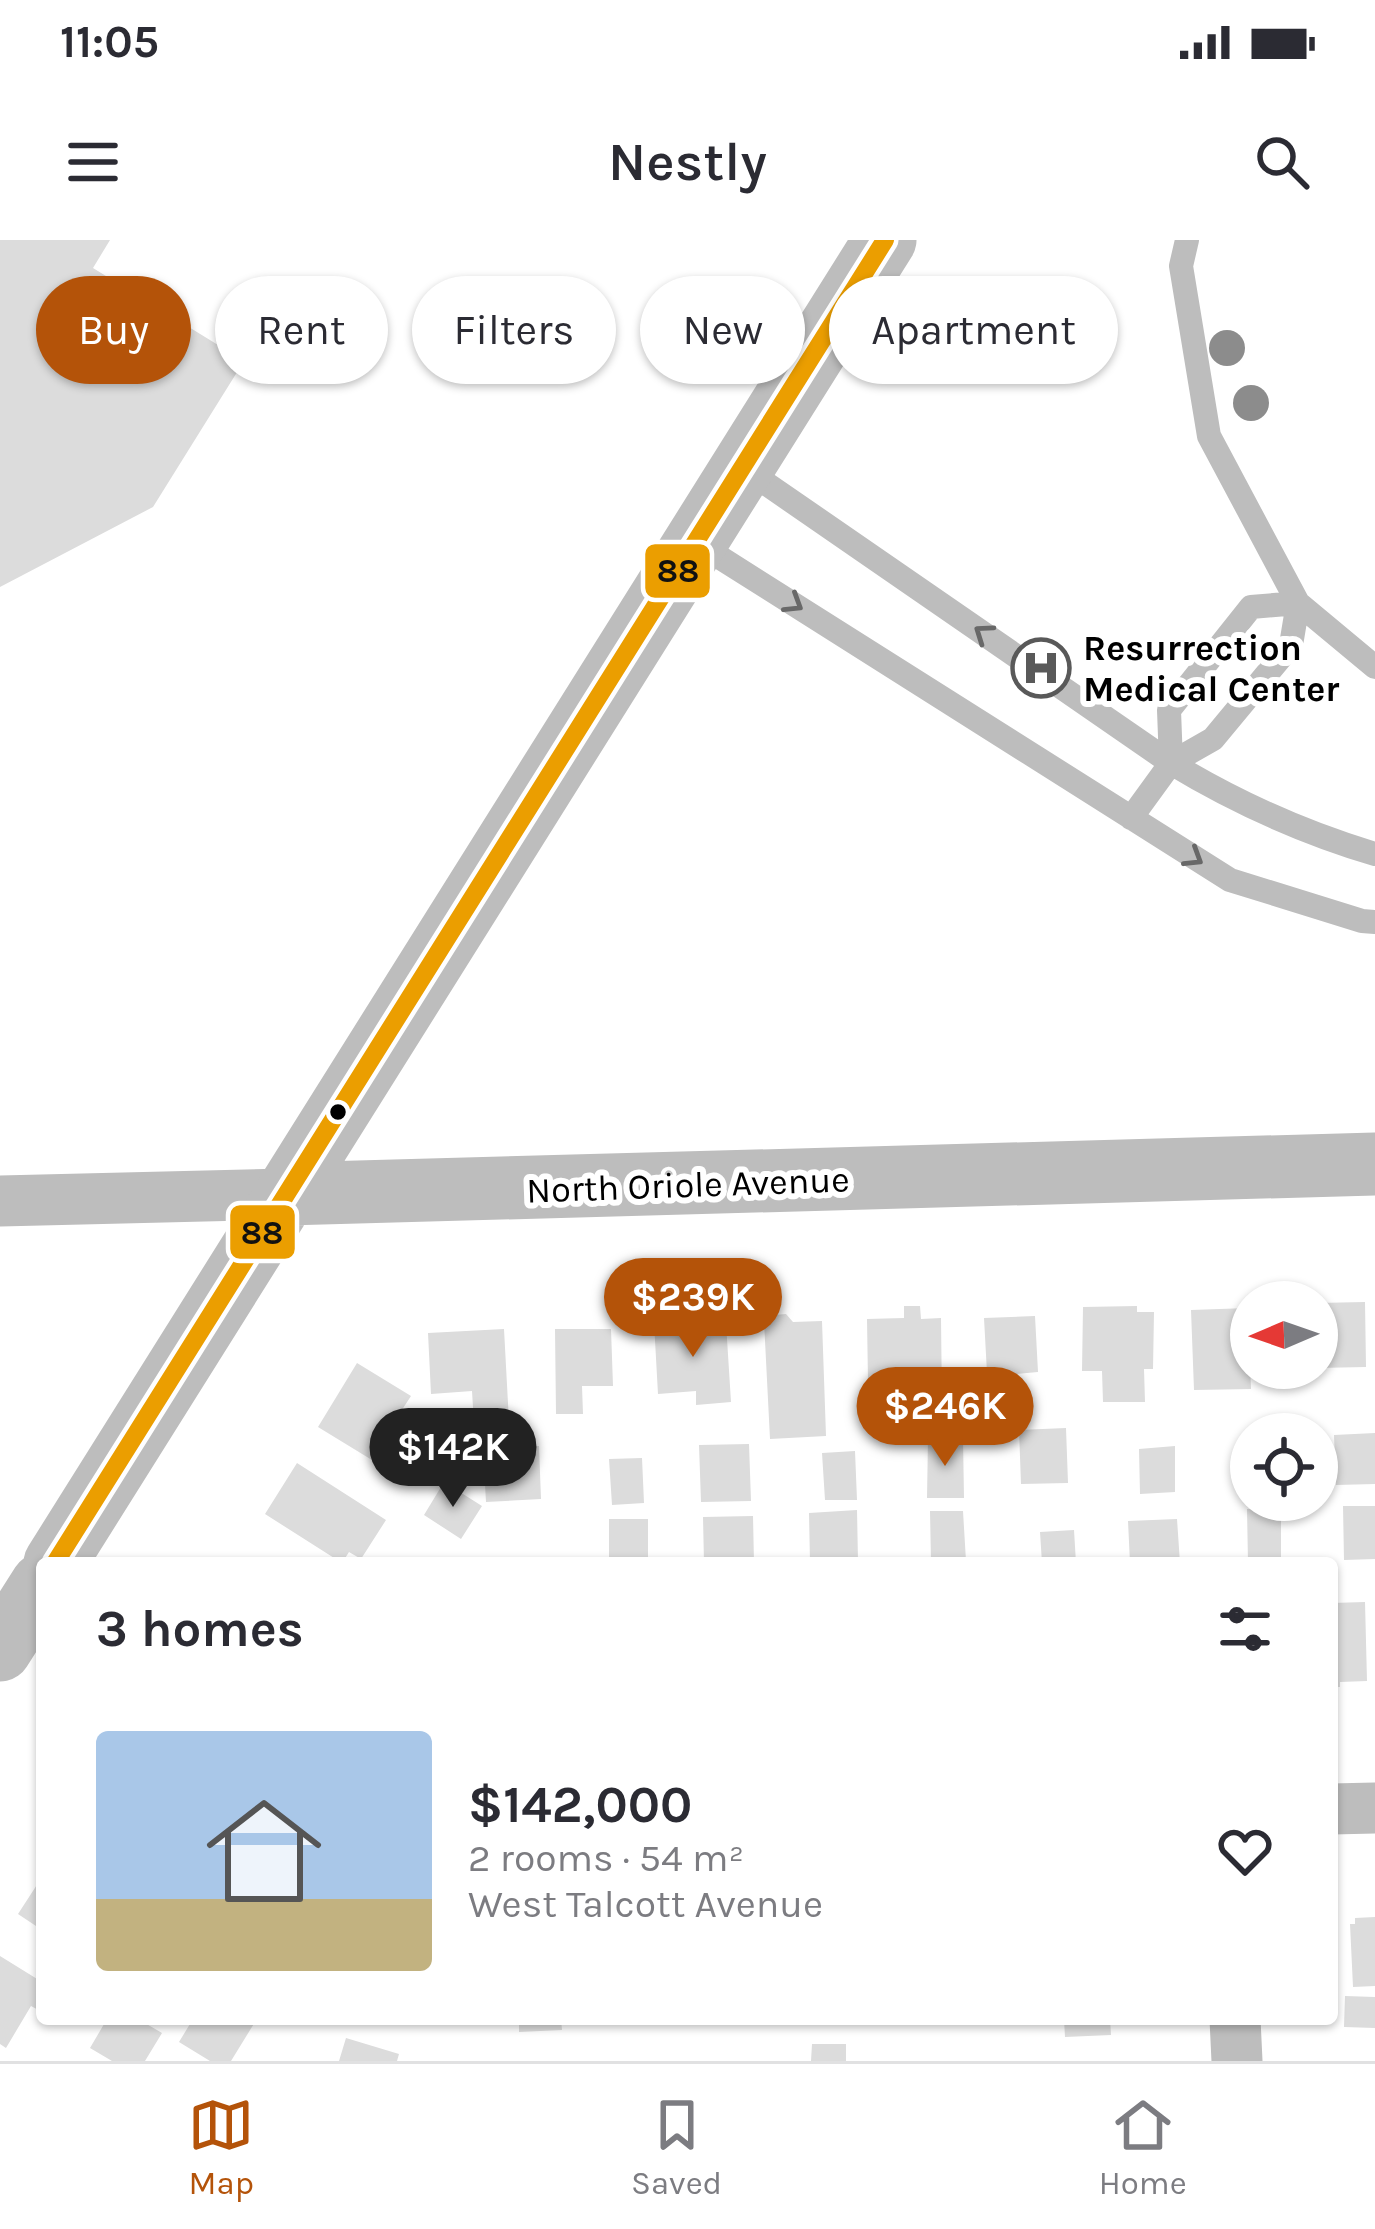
<!DOCTYPE html>
<meta charset="utf-8">
<style>
body{margin:0;font-family:Karla,sans-serif;background:#f7f7f7;color:#2b2b33;height:100vh;display:flex;flex-direction:column;font-size:45px;white-space:nowrap}
*{box-sizing:border-box;margin:0}
p{font-size:39px;color:#7c7c81}
.icon{flex:none;width:66px;height:66px;fill:none;stroke:currentColor;stroke-width:2;stroke-linecap:round;stroke-linejoin:round}
.map{position:relative;flex:1;overflow:hidden}
.details{position:absolute;left:36px;top:1317px;width:1302px;height:468px;display:flex;flex-direction:column;background:#fff;border-radius:12px;box-shadow:0 3px 9px #0004}
.details>*{flex:none}
.hud{position:absolute;left:36px;top:36px;width:1305px;height:108px;display:flex;gap:24px}
.needle{width:78px;rotate:268deg}
.tools{position:absolute;left:1230px;top:1041px;display:grid;gap:24px}
.tools a{display:grid;place-items:center;width:108px;height:108px;border-radius:50%;background:#fff;box-shadow:0 3px 9px #0004;font-size:60px}
.price{position:absolute;translate:-50% -102px;padding:0 27px;border-radius:42px;background:#b45309;color:#fff;font-size:39px;line-height:78px;filter:drop-shadow(0 3px 6px #0008)}
.price::after{content:'';position:absolute;left:50%;top:72px;width:36px;height:27px;margin-left:-18px;background:inherit;clip-path:polygon(0 0,100% 0,50% 100%)}
.price.on{background:#222;color:#fff}
ul{padding:0;list-style:none}
li{display:flex;align-items:center;gap:36px;height:300px;padding:0 60px}
li+li{border-top:3px solid #e1e1e2}
li span{display:grid;place-items:center;flex:none;width:336px;height:240px;border-radius:12px;color:#555}
li>.icon{margin-inline-start:auto}
span .icon{width:144px;height:144px;fill:#fffc;stroke-width:1}
li b{font-size:51px}
h2{display:flex;justify-content:space-between;align-items:center;height:144px;padding:0 60px;font-size:51px}
.chip{padding:0 42px;border-radius:54px;background:#fff;box-shadow:0 3px 9px #0004;font-size:42px;line-height:108px}
.chip.on{background:#b45309;color:#fff}
.status{display:flex;justify-content:space-between;align-items:center;height:84px;padding:0 60px;background:#fff;direction:ltr}
.status svg{height:33px;fill:currentColor}
header{display:flex;justify-content:space-between;align-items:center;height:156px;padding:0 60px;background:#fff;font-size:54px;font-weight:600}
.menu{display:flex;justify-content:space-around;align-items:center;height:168px;border-top:3px solid #e1e1e2;background:#fff;font-size:33px;color:#7c7c81}
.menu a{display:grid;justify-items:center;gap:6px}
.menu .on{color:#b45309}
.map>svg:first-child{display:block}
</style>
<div class="status"><b>11:05</b><svg viewBox="0 0 49 12"><path d="M0 12V9h3v3zM5 12V6h3v6zM10 12V3h3v9zM15 12V0h3v12zM26 1h20v11H26zM47 4h2v5h-2z"/></svg></div>
<header><svg class="icon" aria-label="menu" viewBox="0 0 24 24"><path d="M4 6h16M4 12h16M4 18h16"/></svg>Nestly<svg class="icon" aria-label="search" viewBox="0 0 24 24"><circle cx="10" cy="10" r="6"/><path d="M15 15l6 6"/></svg></header>
<div class="map">
<svg width="1375" height="1821" viewBox="0 0 1375 1821">
<rect width="100%" height="100%" fill="#fff"/>
<path fill="#dcdcdc" d="M 0,0 L 110,0 L 93,28 L 244,121 L 153,267 L 0,347 Z
M 1365,1062 L 1366,1127 L 1317,1128 L 1317,1063 Z
M 904,1066 L 920,1066 L 921,1079 L 941,1078 L 942,1165 L 908,1165 L 908,1142 L 868,1142 L 867,1079 L 904,1078 Z
M 1137,1066 L 1137,1072 L 1154,1072 L 1153,1129 L 1144,1129 L 1145,1162 L 1103,1162 L 1102,1131 L 1082,1131 L 1083,1067 Z
M 1248,1068 L 1251,1149 L 1194,1150 L 1191,1070 Z
M 786,1074 L 793,1082 L 822,1081 L 826,1196 L 770,1199 L 764,1081 L 774,1075 Z
M 1035,1076 L 1038,1132 L 1015,1134 L 1017,1170 L 982,1172 L 980,1132 L 987,1133 L 984,1078 Z
M 685,1080 L 685,1085 L 726,1083 L 731,1162 L 696,1165 L 696,1151 L 658,1154 L 654,1082 Z
M 504,1089 L 509,1182 L 474,1184 L 472,1151 L 431,1154 L 428,1093 Z
M 555,1089 L 611,1089 L 613,1146 L 582,1146 L 583,1174 L 556,1174 Z
M 357,1123 L 411,1156 L 394,1182 L 412,1194 L 395,1223 L 377,1213 L 372,1220 L 318,1187 Z
M 1066,1188 L 1068,1243 L 1021,1244 L 1019,1190 Z
M 1375,1193 L 1375,1244 L 1336,1245 L 1334,1195 Z
M 928,1199 L 963,1199 L 964,1258 L 927,1258 Z
M 749,1204 L 751,1261 L 701,1262 L 699,1205 Z
M 539,1206 L 541,1259 L 486,1262 L 483,1208 Z
M 1175,1206 L 1175,1252 L 1140,1254 L 1139,1209 Z
M 855,1211 L 857,1260 L 825,1260 L 822,1213 Z
M 642,1218 L 644,1263 L 612,1265 L 609,1219 Z
M 297,1223 L 386,1280 L 361,1319 L 349,1312 L 342,1323 L 265,1274 Z
M 444,1242 L 482,1266 L 461,1299 L 424,1275 Z
M 1343,1266 L 1375,1266 L 1375,1319 L 1344,1320 Z
M 1247,1269 L 1281,1269 L 1281,1323 L 1248,1323 Z
M 857,1270 L 858,1321 L 810,1322 L 809,1273 Z
M 930,1271 L 963,1271 L 966,1321 L 931,1322 Z
M 753,1276 L 754,1323 L 704,1323 L 703,1277 Z
M 609,1279 L 648,1279 L 648,1323 L 609,1323 Z
M 1177,1279 L 1180,1323 L 1130,1323 L 1128,1281 Z
M 1074,1290 L 1076,1323 L 1042,1323 L 1040,1292 Z
M 1365,1362 L 1367,1441 L 1340,1442 L 1340,1447 L 1332,1447 L 1332,1363 Z
M 42,1637 L 42,1690 L 18,1674 Z
M 1375,1677 L 1375,1746 L 1353,1747 L 1350,1684 L 1355,1684 L 1355,1678 Z
M 0,1716 L 42,1742 L 42,1772 L 31,1766 L 6,1808 L 0,1804 Z
M 1345,1756 L 1375,1757 L 1375,1788 L 1344,1787 Z
M 107,1779 L 138,1779 L 162,1793 L 145,1821 L 112,1821 L 90,1808 Z
M 193,1779 L 251,1779 L 255,1782 L 231,1821 L 210,1821 L 179,1802 Z
M 519,1779 L 561,1779 L 562,1790 L 519,1792 Z
M 1064,1779 L 1110,1779 L 1111,1795 L 1065,1797 Z
M 346,1798 L 399,1814 L 397,1821 L 339,1821 Z
M 812,1804 L 846,1804 L 846,1821 L 811,1821 Z"/>
<g fill="none" stroke-linecap="round" stroke-linejoin="round">
<path stroke="#bdbdbd" stroke-width="24" d="M 1187,0 L 1181,26 L 1209,196 L 1298,363 L 1375,427
M 745,229 L 1171,523 C 1237,563 1301,592 1375,614
M 697,303 L 1230,640 L 1362,681 L 1375,682
M 1171,523 L 1169,470 L 1251,367 L 1298,363
M 1131,578 L 1171,523 L 1213,499 L 1291,405 L 1298,363"/>
<path stroke="#bdbdbd" stroke-width="51" d="M 0,961 L 286,954
M 1332,1569 L 1375,1568
M 1235,1779 L 1237,1821"/>
<path stroke="#bdbdbd" stroke-width="63" d="M 286,954 L 1375,924
M 55,1323 L 885,0
M 0,1410 L 42,1344"/>
<g stroke="#fff" stroke-width="27">
<path id="bus-1" d="M 55,1323 L 885,0"/>
</g>
<use href="#bus-1" stroke="#eb9e00" stroke-width="18"/>
</g>
<g fill="#8c8c8c">
<circle cx="1227" cy="108" r="18"/>
<circle cx="1251" cy="163" r="18"/>
</g>
<defs><path id="oneway-chevron" d="M-2-3.5L2.5 0L-2 3.5" fill="none" stroke-width="1.6" stroke-linecap="round" stroke-linejoin="round" transform="scale(3)"/></defs>
<g stroke="#686868">
<use href="#oneway-chevron" transform="translate(794 364) rotate(32)"/>
<use href="#oneway-chevron" transform="translate(983 393) rotate(-145)"/>
<use href="#oneway-chevron" transform="translate(1194 618) rotate(32)"/>
</g>
<defs>
<g id="hospital-ring" transform="scale(3)"><circle r="9.5" fill="#fff" stroke="#595959" stroke-width="1.5"/><path d="M-5-5h3v3.5h4V-5h3V5h-3V1.5h-4V5h-3Z" fill="#595959"/></g>
</defs>
<g fill-rule="evenodd">
<use href="#hospital-ring" x="1041" y="428"/>
</g>
<circle fill="#000" stroke="#fff" stroke-width="4.5" cx="338" cy="872" r="10"/>
<g text-anchor="middle" stroke-width="12" stroke-linejoin="round" paint-order="stroke">
<g font-size="36" font-weight="bold" fill="#000" stroke="#fff" text-anchor="start">
<text x="1083" y="420">Resurrection<tspan x="1083" dy="41">Medical Center</tspan></text>
</g>
<g font-size="36" fill="#000" stroke="#fff">
<text transform="translate(688 944) rotate(-2)" y="13">North Oriole Avenue</text>
</g>
</g>
<g stroke="#fff" stroke-width="4.5">
<rect x="643" y="302" width="69" height="58" rx="12" fill="#eb9e00"/>
<rect x="228" y="963" width="69" height="58" rx="12" fill="#eb9e00"/>
</g>
<g font-size="33" text-anchor="middle" font-weight="bold" fill="#111">
<text x="678" y="342">88</text>
<text x="262" y="1004">88</text>
</g>
</svg>
<div class="tools">
<a><svg class="needle" viewBox="-14 -14 28 28"><path d="M0-13l5 13h-10z" fill="#e53935"/><path d="M0 13l5-13h-10z" fill="#7c7c81"/></svg></a>
<a><svg class="icon" aria-label="locate" viewBox="0 0 24 24"><circle cx="12" cy="12" r="6"/><path d="M12 2v4M12 18v4M2 12h4M18 12h4"/></svg></a>
</div>
<b class="price" style="left:693px;top:1120px">$239K</b>
<b class="price" style="left:945px;top:1229px">$246K</b>
<b class="price on" style="left:453px;top:1270px">$142K</b>
<div class="hud">
<a class="chip on">Buy</a>
<a class="chip">Rent</a>
<a class="chip">Filters</a>
<a class="chip">New</a>
<a class="chip">Apartment</a>
</div>
<section class="details">
<h2>3 homes<svg class="icon" aria-label="filters" viewBox="0 0 24 24"><path d="M4 7h16M4 17h16"/><circle cx="9" cy="7" r="2"/><circle cx="15" cy="17" r="2"/></svg></h2>
<ul>
<li><span style="background:linear-gradient(#a9c7e8 70%,#c2b280 0)"><svg class="icon" aria-label="home" viewBox="0 0 24 24"><path d="M3 11l9-7 9 7M6 9v11h12V9"/></svg></span><div><b>$142,000</b><p>2 rooms · 54 m²</p><p>West Talcott Avenue</p></div><svg class="icon" aria-label="heart" viewBox="0 0 24 24"><path d="M12 20l-8-8c-3-5 5-10 8-4 3-6 11-1 8 4z"/></svg></li>
</ul>
</section>
</div>
<nav class="menu">
<a class="on"><svg class="icon" aria-label="map" viewBox="0 0 24 24"><path d="M3 6l6-2 6 2 6-2v14l-6 2-6-2-6 2zM9 4v14M15 6v14"/></svg>Map</a>
<a><svg class="icon" aria-label="saved" viewBox="0 0 24 24"><path d="M7 4h10v16l-5-4-5 4z"/></svg>Saved</a>
<a><svg class="icon" aria-label="home" viewBox="0 0 24 24"><path d="M3 11l9-7 9 7M6 9v11h12V9"/></svg>Home</a>
</nav>
